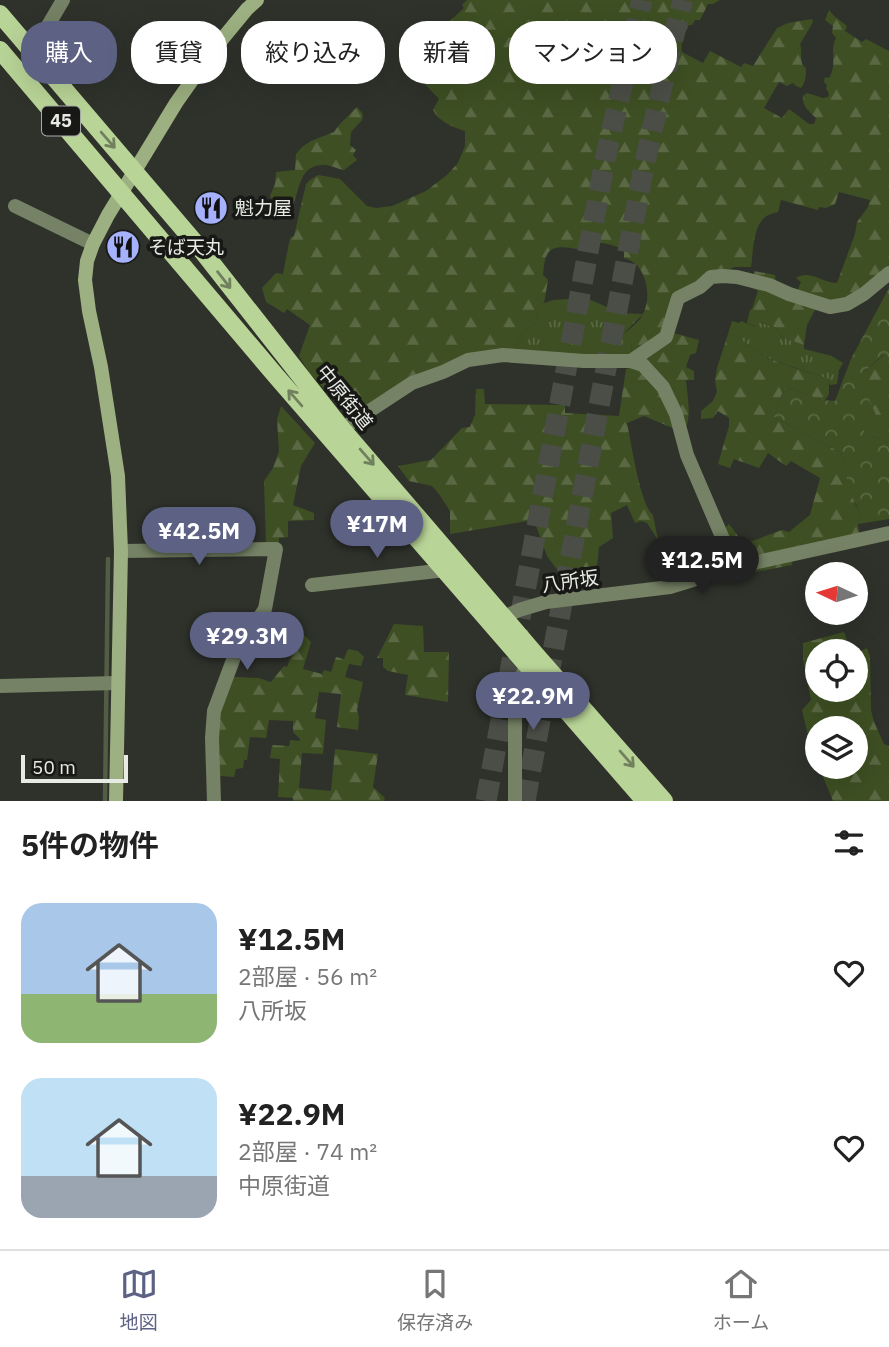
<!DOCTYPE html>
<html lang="ja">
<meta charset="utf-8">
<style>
body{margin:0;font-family:"IBM Plex Sans","Noto Sans JP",sans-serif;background:#f6f6f6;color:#222;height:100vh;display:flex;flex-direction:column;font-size:26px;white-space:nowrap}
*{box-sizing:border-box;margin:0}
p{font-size:23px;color:#767676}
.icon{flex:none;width:38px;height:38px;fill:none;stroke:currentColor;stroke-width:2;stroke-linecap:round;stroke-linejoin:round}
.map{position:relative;height:801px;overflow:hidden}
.side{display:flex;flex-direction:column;background:#fff;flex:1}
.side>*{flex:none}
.top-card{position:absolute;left:21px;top:21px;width:847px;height:63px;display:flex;gap:14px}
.needle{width:46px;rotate:274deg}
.fabs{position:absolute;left:805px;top:562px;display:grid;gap:14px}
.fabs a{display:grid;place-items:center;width:63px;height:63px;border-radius:50%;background:#fff;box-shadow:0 7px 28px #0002;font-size:35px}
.scale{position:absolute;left:21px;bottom:18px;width:107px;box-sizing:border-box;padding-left:7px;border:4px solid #e7eae5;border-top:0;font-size:19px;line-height:24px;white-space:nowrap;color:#e7eae5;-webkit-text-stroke:5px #181916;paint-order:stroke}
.price{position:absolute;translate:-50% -60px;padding:0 16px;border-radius:24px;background:#5d6284;color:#fff;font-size:23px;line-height:46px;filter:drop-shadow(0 2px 4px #0008)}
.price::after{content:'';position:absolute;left:50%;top:42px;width:21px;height:16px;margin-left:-10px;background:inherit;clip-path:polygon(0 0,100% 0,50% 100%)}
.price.on{background:#222;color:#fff}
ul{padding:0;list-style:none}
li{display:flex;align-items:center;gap:21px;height:175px;padding:0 21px}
li span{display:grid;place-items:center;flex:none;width:196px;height:140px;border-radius:21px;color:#555}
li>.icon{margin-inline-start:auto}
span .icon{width:84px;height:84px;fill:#fffc;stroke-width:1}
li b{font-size:30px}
h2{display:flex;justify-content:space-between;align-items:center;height:84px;padding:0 21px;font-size:30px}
.tag{padding:0 24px;border-radius:28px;background:#fff;box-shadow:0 7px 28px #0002;font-size:24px;line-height:63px}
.tag.on{background:#5d6284;color:#fff}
.menu{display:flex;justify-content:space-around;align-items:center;height:98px;border-top:2px solid #e0e0e0;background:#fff;font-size:19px;color:#767676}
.menu a{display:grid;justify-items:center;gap:4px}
.menu .on{color:#5d6284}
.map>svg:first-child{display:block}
</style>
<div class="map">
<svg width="889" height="801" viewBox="0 0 889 801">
<defs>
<pattern id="grass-tufts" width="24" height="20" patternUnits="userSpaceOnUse" patternTransform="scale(1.75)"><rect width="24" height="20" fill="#3e4f23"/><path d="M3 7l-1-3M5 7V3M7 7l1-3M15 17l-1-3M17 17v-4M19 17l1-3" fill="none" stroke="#5a6843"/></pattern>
<pattern id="forest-firs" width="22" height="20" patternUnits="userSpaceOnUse" patternTransform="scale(1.75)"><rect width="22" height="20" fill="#3e4f23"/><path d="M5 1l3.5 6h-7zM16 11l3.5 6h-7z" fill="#5a6843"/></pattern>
<pattern id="park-crowns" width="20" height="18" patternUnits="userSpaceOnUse" patternTransform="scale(1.75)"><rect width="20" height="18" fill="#3e4f23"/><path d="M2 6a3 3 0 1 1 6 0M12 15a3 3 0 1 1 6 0" fill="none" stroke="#5a6843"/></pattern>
</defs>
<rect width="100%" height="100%" fill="#2f322b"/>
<path fill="url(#grass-tufts)" d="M 586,298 L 621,313 L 643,314 L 621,336 L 632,342 L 631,355 L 595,359 L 513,351 C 519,339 524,330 536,323 L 539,305 L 553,300 Z
M 732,321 L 739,323 L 741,321 L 756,327 L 759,322 L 776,328 L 782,337 L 804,345 L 804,349 L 832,356 L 843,363 L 839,370 L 837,384 L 830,385 L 828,379 C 804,369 778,365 756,351 C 747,345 738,335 728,334 Z"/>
<path fill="url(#forest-firs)" d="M 467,0 L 720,0 L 713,4 L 708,4 L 700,20 L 695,20 L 692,25 L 689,25 L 684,34 L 681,33 L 682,52 L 703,63 L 710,51 L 741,67 L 744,63 L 753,66 L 777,28 L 788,23 L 812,19 L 813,22 L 800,44 C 803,53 798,63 806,68 C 806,75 806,82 801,88 L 796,86 L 793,83 L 787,86 L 779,82 L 764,108 L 782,118 L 789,109 L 809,124 L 814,124 L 816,118 C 809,111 802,106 803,96 L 807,93 L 823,98 L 828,97 L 829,94 L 826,88 L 827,85 L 824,82 L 825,77 L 829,78 C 838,63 829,51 836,38 L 832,33 L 833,26 L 825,20 L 829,10 L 834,16 L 847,26 L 845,31 L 862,42 L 866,39 L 889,51 L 889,270 L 863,291 L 835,303 L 799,293 L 798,289 L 801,282 L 796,278 C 810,269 822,283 837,283 L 855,234 L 857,222 L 868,207 L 870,200 L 839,192 L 835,204 L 826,208 L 819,207 L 818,210 L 781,200 L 778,212 C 773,213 766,215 762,220 C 753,231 753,253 751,267 L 734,267 L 677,298 L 666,331 L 699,340 L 696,353 L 690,355 L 686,367 L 694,371 L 694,380 L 686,380 C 687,395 691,410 687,425 L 675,429 L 644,416 L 627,423 C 631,441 640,505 653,515 L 658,540 L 647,523 L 641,521 L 635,523 L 627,505 L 611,513 L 613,538 L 599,547 L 596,576 L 559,572 L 547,556 L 534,520 L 450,534 L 450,511 L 439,494 L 432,486 L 409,481 L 398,466 L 431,460 L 462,428 L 470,427 L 475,415 L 476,389 L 484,389 L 485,404 L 565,405 L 565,413 L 619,416 L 626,369 L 635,366 L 631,355 L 632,343 L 623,341 L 621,336 C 628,330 637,324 642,316 C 653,298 647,263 624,258 L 624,250 C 613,245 605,242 592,243 L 591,252 C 579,250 555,242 548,253 C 544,259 544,268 543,275 L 548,280 L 544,303 L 539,305 L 536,323 C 524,330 519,339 513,351 L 500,350 L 349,417 L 308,371 L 299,356 L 310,325 L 287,309 L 284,313 L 266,302 L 262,288 L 276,273 L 283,274 L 290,238 L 294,236 L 306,184 L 310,180 L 318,175 L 340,179 L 367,206 L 376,208 L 392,206 L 426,191 L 447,175 L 458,163 L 465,146 L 465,131 C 453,127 439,122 433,110 L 439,99 L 422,81 L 419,73 L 439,52 L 429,40 L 464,8 L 462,5 Z
M 357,107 L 363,114 L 362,120 L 351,132 L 350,145 L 356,150 L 353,155 L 357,160 L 344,170 C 336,169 329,164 321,165 C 297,167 300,194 291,209 C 281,209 274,204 270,196 L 275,184 L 276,172 L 295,170 L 296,154 L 302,147 L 311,141 L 334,132 L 339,125 Z
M 754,271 L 775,275 L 776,284 L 816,308 L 807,325 L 804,345 L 782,337 L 776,328 L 760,322 L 757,327 L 747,323 L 750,310 L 752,309 L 758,291 L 746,285 L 754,275 Z
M 728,334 C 738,335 747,345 756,351 C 778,365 804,370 829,379 L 829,394 L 825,400 L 821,400 L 787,387 L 784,388 L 774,417 L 840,452 L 844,459 L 855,504 L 860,511 L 858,524 L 859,534 L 793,552 L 792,565 L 745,574 L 735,560 L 723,530 L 729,524 L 744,544 L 782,530 L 789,532 L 810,515 L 820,478 L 791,461 L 786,466 L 768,453 L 759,468 L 734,459 L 730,468 L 718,464 L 729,426 L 729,418 L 718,411 L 713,418 L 701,419 L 701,411 L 713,401 L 717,392 L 715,381 L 717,368 Z
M 884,355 L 889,359 L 889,442 L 868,435 L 864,431 L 859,376 Z
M 281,406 L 315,443 L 301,466 L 293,505 L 314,513 L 314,520 L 288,521 L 288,537 L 279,538 L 279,544 L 266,544 L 264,481 L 273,468 L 279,451 L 277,420 Z
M 394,624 L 423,626 L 424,652 L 449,652 L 448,702 L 405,695 L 408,675 L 388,671 L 383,667 L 383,658 L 377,658 Z
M 300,631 L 311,642 L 303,669 L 322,674 L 324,670 L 331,672 L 336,657 L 344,659 L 348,649 L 358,651 L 364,657 L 361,666 L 349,664 L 345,677 L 363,682 L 357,710 L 359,717 L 358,730 L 337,727 L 341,694 L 319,692 L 315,718 L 326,720 L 323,754 L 302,753 L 299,788 L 331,791 L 335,749 L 378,754 L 373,787 L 385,798 L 384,801 L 293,801 L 293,798 L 278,797 L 280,759 L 270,758 L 272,745 L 289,746 L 290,740 L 299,741 L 300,739 L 293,732 L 293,721 L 269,720 L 266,738 L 250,737 L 247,760 L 244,760 L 243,768 L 236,769 L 234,777 L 220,776 C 218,754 217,731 221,709 C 224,698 229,687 232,677 L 258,678 L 271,682 L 284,666 L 287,667 Z
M 844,632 L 851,651 L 817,651 L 817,690 L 856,690 L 856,653 L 867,648 L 870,656 L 871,710 L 874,722 L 884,744 L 889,746 L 889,801 L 833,801 L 819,767 L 856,766 L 856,728 L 817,728 L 817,763 L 811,748 L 802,710 L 811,700 L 803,659 L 803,643 Z"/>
<path fill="url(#park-crowns)" d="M 889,288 L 889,359 L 883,355 L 859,376 L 876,415 L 864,426 L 864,431 L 868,435 L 889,442 L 889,519 L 858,524 L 860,511 L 849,492 L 844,459 L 840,452 L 774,417 L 784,388 L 787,387 L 821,400 L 835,401 L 851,359 Z"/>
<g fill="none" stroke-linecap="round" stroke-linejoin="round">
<path stroke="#535c45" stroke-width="4.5" d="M 105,801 L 108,559"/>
<path stroke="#4b4e47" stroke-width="21" stroke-dasharray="21 10" stroke-linecap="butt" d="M 486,801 L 606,155 L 642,0
M 525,801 L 644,166 L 673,39 L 683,0"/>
<path stroke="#758265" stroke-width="14" d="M 27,45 L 46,29 L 63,0
M 15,206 L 93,244
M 631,361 L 666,337 L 678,298 L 700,287 L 711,277 L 723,276 L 737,277 L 769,285 L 789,294 L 830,307 L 847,304 L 864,294 L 889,273
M 342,429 L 412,383 L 443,372 L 468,360 L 503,355 L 584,361 L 631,361 L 643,365 L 663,387 L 676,414 L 687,455 L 735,567
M 121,551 L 276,549 L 265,609 L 236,652 L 214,711 L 212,738 L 214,801
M 312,585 L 446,570
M 504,617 L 519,610 L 546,602 L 670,587 L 735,567 L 889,533
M 0,686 L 117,683
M 515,801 L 515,711 L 517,687 L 527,664 L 532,660"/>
<path stroke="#9cb081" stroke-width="14" d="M 116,801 L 121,551 L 118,476 L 101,367 L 89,311 L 85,280 L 87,261 L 93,244 L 108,215 L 176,103 L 214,49 L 247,9 L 257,0"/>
<path stroke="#b9d497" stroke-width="18" d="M 0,14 L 203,252 L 342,429 L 536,655 L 664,801
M 0,50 L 276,376 L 645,801"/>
</g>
<defs><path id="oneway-shaft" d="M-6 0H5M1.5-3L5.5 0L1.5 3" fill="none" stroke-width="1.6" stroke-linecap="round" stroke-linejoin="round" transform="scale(1.75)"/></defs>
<g stroke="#71805d">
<use href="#oneway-shaft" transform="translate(108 140) rotate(49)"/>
<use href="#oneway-shaft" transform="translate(224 280) rotate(52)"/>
<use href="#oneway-shaft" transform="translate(295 398) rotate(-131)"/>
<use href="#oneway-shaft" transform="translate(367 457) rotate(49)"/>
<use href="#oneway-shaft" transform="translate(627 759) rotate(49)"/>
</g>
<defs>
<g id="restaurant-disc" transform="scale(1.75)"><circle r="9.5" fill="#a6b1fc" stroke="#181916"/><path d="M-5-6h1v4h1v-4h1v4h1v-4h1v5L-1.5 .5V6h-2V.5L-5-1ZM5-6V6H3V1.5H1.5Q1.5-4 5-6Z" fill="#111"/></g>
</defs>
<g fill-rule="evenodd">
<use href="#restaurant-disc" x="211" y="208"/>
<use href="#restaurant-disc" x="123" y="247"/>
</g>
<g text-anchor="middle" stroke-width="7" stroke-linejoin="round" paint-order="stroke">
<rect fill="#181916" stroke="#a9aba7" stroke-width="2" x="42" y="106.5" width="38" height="29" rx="5"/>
<g font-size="18" font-weight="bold" fill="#e7eae5">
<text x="61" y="127">45</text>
</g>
<g font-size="19" fill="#e7eae5" stroke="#181916" text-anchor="start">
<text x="235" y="215">魁力屋</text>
<text x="148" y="254">そば天丸</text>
</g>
<g font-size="19" fill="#e7eae5" stroke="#181916">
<text transform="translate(345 397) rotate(51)" y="7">中原街道</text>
<text transform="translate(570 581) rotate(-8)" y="7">八所坂</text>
</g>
</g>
</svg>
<div class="fabs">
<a><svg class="needle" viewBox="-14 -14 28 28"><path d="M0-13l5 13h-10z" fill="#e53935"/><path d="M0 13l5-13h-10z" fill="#767676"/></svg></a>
<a><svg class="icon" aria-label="locate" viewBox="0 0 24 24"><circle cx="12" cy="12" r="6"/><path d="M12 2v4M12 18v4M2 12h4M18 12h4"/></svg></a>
<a><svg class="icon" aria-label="layers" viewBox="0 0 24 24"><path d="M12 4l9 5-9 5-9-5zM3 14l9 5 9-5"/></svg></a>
</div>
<div class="scale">50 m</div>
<b class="price" style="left:377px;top:560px">¥17M</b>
<b class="price" style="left:199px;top:567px">¥42.5M</b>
<b class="price on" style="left:702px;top:596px">¥12.5M</b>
<b class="price" style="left:247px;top:672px">¥29.3M</b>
<b class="price" style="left:533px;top:732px">¥22.9M</b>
<div class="top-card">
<a class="tag on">購入</a>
<a class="tag">賃貸</a>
<a class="tag">絞り込み</a>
<a class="tag">新着</a>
<a class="tag">マンション</a>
</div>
</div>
<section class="side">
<h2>5件の物件<svg class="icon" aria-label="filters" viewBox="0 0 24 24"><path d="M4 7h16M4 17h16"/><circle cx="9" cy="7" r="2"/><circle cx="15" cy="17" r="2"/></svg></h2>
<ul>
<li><span style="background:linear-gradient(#a9c7e8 65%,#8fb573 0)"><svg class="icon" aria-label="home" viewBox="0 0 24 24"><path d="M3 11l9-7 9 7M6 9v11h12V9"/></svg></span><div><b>¥12.5M</b><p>2部屋 · 56 m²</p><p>八所坂</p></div><svg class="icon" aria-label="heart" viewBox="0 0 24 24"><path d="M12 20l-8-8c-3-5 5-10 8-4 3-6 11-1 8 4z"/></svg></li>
<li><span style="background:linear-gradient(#bfe0f5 70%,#9aa5b1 0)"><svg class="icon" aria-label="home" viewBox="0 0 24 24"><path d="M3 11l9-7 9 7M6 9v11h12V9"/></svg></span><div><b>¥22.9M</b><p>2部屋 · 74 m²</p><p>中原街道</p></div><svg class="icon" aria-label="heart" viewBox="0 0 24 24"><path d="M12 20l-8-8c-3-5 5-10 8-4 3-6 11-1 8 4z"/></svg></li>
</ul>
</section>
<nav class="menu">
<a class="on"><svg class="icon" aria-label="map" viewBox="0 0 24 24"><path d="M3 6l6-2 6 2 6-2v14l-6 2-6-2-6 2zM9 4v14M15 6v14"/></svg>地図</a>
<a><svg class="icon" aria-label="saved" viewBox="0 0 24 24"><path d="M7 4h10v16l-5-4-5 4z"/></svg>保存済み</a>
<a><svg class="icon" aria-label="home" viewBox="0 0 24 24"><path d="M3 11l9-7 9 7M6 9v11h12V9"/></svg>ホーム</a>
</nav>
